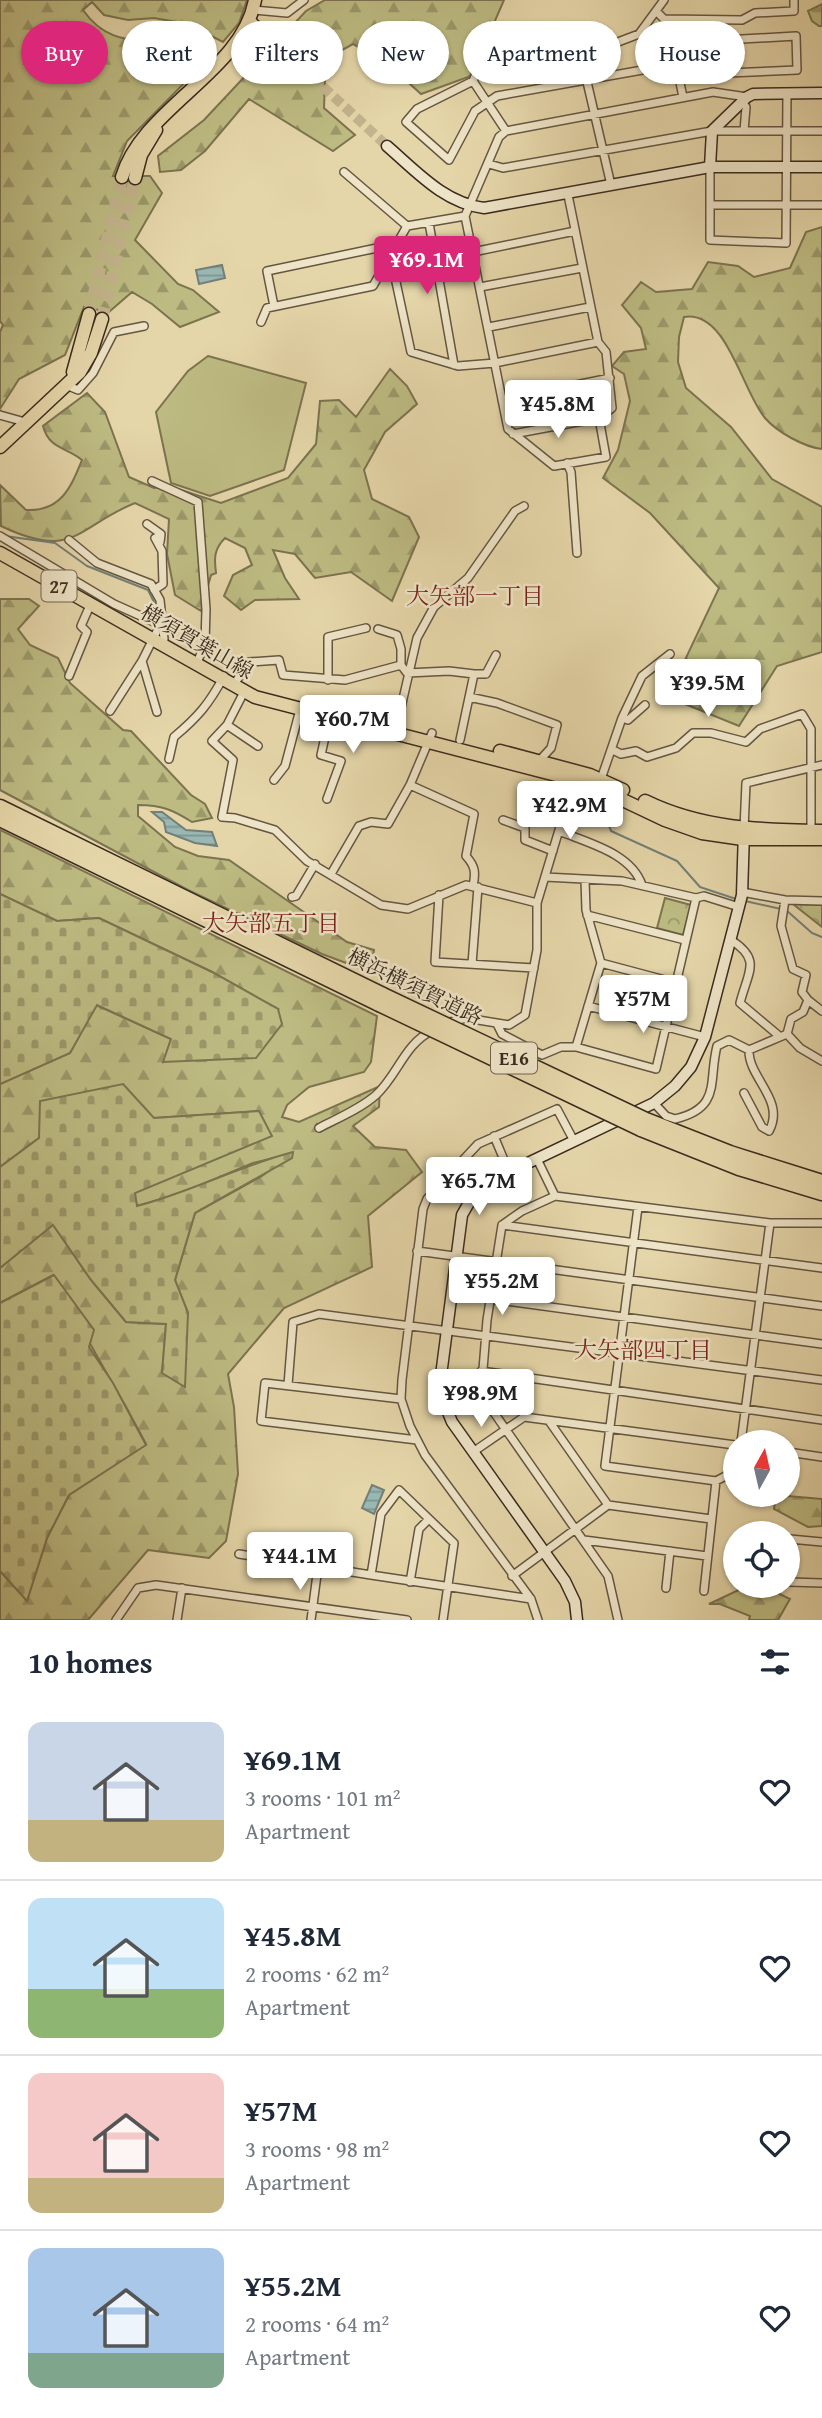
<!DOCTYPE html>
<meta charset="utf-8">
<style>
body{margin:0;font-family:"Gentium Book Plus","Noto Serif JP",serif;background:#f2f2f3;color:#1f2937;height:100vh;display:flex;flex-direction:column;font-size:26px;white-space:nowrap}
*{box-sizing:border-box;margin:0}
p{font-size:23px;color:#747a83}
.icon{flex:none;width:38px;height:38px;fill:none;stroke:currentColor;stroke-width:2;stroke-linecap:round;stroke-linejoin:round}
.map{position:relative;height:1620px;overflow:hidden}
.sheet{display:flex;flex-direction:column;background:#fff;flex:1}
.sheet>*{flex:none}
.banner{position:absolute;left:21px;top:21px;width:780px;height:63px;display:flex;gap:14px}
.needle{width:46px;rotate:8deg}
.fabs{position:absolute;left:723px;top:1430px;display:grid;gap:14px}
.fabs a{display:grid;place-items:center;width:77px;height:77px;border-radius:50%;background:#fff;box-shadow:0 2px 5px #0004;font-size:35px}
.price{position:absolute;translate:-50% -60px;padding:0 16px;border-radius:7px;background:#fff;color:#222;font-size:23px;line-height:46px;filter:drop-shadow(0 2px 4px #0008)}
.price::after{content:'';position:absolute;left:50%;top:42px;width:21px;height:16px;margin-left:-10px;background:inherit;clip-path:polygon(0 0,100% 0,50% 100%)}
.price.active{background:#db2777;color:#fff}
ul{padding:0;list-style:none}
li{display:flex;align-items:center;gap:21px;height:175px;padding:0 28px}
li+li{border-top:2px solid #e0e1e3}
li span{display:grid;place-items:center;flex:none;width:196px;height:140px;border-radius:14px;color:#555}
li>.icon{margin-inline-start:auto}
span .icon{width:84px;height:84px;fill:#fffc;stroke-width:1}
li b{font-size:30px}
h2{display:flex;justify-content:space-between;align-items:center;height:84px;padding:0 28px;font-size:30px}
.chip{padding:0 24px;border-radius:32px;background:#fff;box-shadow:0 2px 5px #0004;font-size:24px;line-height:63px}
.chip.active{background:#db2777;color:#fff}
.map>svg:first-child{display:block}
</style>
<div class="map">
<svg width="822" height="1620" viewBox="0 0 822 1620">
<defs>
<pattern id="forest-firs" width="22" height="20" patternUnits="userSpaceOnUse" patternTransform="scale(1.75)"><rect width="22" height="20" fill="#bdbb82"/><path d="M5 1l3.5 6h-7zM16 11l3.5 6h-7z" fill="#9b986a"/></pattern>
<pattern id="cemetery-stones" width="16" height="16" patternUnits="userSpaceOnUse" patternTransform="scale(1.75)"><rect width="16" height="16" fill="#bdbb82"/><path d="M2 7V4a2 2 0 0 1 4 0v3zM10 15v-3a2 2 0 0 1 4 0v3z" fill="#9b986a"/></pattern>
<pattern id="park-crowns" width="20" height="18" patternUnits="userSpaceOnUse" patternTransform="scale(1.75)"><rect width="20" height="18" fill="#bdbb82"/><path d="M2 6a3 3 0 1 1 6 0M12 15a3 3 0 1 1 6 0" fill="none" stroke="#9b986a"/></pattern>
<pattern id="water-rules" width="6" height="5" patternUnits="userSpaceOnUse" patternTransform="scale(1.75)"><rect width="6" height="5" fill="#99b7b3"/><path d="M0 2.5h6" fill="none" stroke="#7e9591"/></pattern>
</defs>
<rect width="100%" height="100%" fill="#e5d6a9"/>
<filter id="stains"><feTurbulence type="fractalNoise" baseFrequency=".00286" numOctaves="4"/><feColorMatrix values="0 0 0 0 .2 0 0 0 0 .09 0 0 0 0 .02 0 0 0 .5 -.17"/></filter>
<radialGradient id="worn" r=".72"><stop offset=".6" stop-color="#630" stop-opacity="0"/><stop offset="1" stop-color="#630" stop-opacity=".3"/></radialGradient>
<path fill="#bdbb82" stroke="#7c7350" stroke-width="2" d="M 208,356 L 306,383 L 284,470 L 210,496 L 171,483 L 156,412 L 188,371 Z"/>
<path fill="url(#forest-firs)" stroke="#7c7350" stroke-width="2" d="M 0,0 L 247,0 L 239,23 L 223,42 L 188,24 L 154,18 L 128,20 L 104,15 L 92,2 L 83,10 C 118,60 163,26 203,64 L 127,141 L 113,176 L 150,176 L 162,193 L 135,240 L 178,284 L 193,290 L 219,312 L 180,327 L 152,304 L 132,292 L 109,312 L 84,307 L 65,355 L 19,379 L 0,409 L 0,332 L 3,325 L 0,321 Z
M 325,0 L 504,0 L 471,76 L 421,94 L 386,62 L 353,44 L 333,55 L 325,80 L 324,108 L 355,135 L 333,151 L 249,99 L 205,151 L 181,170 L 160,172 L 158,156 L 204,120 L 306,11 Z
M 822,4 L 822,26 L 819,26 L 812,21 L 808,11 Z
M 822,227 L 822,449 C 804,447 777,432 765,418 C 742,391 727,310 684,317 L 679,337 L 678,362 L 686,388 L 731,427 L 772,479 L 822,507 L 822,652 L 777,666 L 739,726 L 680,702 L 675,681 L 719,588 L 650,513 L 603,478 L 618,450 L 630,401 L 624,374 L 612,366 L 624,352 L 646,349 L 641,328 L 622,305 L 641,282 L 656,292 L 692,289 L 708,262 L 738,266 L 754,277 L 790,268 L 806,232 Z
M 390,369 L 407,386 L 417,404 L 385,432 L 364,470 L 372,499 L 409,517 L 419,537 L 392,601 L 351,572 L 315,578 L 295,554 L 273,550 L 285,578 L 299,599 L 255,600 L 241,610 L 224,596 L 233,575 L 252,565 L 245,548 L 225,538 C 214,549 214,558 216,573 L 211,575 L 201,611 L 175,595 L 167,554 L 169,519 L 135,503 C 76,527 74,561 1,526 L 0,485 L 26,510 C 61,512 71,487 82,460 C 66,447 49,449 43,426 L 87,393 L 105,412 L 129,477 L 154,488 L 169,486 L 221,503 L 288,478 L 316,444 L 320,401 L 339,400 L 356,417 Z
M 0,599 L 29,599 L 39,606 L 18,629 L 30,645 L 58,658 L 70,683 L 123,730 L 131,731 L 191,795 L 205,804 L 212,818 L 192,822 C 173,810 162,805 138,805 L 138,816 L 175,847 L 198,856 L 229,860 L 347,942 L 374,950 L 370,972 L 322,954 L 188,890 L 0,790 Z
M 0,830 L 377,1016 L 371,1062 L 364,1072 L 309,1087 L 287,1105 L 282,1117 L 299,1122 L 380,1086 L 379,1107 L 353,1126 L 375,1147 L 406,1150 L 422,1172 L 368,1216 L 372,1267 L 284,1308 L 228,1374 L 234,1407 L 238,1474 L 226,1541 L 209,1558 L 148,1550 L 88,1620 L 0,1620 L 0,1571 L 27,1600 L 47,1538 L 69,1495 L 146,1444 C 116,1387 82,1333 53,1275 L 0,1303 L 0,1268 L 53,1224 L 91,1280 L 126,1322 L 166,1324 L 162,1373 L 188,1313 L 175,1280 L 195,1213 L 262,1176 L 293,1153 L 253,1163 L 179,1194 L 137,1206 L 134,1193 L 271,1136 L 259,1111 L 154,1118 L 39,1138 L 0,1167 L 0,1084 L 70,1053 L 96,1005 L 171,1039 L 164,1062 L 278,1009 L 212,972 L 99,918 L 57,921 L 0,894 Z
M 776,1495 L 822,1499 L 822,1526 L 808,1527 L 774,1509 Z
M 747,1586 L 763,1586 L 790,1599 L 778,1620 L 749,1620 L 750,1616 L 720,1604 L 709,1604 Z"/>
<path fill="url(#cemetery-stones)" stroke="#7c7350" stroke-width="2" d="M 0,894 L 57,921 L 99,918 L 212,972 L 278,1009 L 282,1024 L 256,1058 L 163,1062 L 171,1039 L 97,1005 L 70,1053 L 0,1084 Z
M 123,1084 L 154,1118 L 259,1111 L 272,1136 L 135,1193 L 137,1206 C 191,1192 239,1166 293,1152 L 292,1158 L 195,1213 L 175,1280 L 188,1313 L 185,1387 L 162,1373 L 166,1324 L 126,1322 L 91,1280 L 53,1225 L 0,1268 L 0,1167 L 39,1138 L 40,1101 Z
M 54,1275 L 94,1330 L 89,1347 L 113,1383 L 146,1445 L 69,1495 L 47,1538 L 27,1601 L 0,1571 L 0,1303 Z"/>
<path fill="url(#park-crowns)" stroke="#7c7350" stroke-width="2" d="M 665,898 L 691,905 L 683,935 L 657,928 Z
M 793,904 L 822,905 L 822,927 Z"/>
<path fill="url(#water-rules)" stroke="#737f78" stroke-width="2" d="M 222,265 L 225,278 L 199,284 L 196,270 Z
M 152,812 L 162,812 L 186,830 L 212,832 L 217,846 L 195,843 L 166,832 L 164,822 Z
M 372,1485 L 384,1490 L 374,1514 L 362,1508 Z"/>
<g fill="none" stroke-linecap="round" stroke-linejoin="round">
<path stroke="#737f78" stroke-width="2" d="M 5,536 L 55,543 L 87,566 L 148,590 L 157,608
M 604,799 L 603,808 L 611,831 L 677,861 L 700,887 L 736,899
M 745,901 L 781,909
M 786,910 L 812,933 L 822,937"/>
<path stroke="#c3b48d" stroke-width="10" stroke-dasharray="10 5" stroke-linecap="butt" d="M 290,56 L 387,146"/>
<path stroke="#c3b48d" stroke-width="12" stroke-dasharray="12 6" stroke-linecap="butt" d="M 89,314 L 122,177
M 102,319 L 135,178"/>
<g stroke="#655642" stroke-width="10">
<path id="street" d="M 664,0 L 639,34 L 581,56 L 494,55 L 479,66 L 473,81 L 417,109 L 406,122 L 449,160 L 475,111 L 497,96 L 676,64
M 253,10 L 287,13 L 304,0
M 656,11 L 664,19 L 742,20 L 755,13 L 794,11 L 794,0
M 581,56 L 611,185
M 679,75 L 797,70 L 796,36 L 673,43 C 676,61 679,79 683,97
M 473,81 L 506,131
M 741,101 L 746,107 L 744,131
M 489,164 L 503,168 L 712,131 L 822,131
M 710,167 L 710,240 L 786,243 L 787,93
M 344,172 L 407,226
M 568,195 L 598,342 L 606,352 L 612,408 L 599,418 L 606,457 L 554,466 L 508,429 L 465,216 L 499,137 L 506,131 L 713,92 L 747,97
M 710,205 L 822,205
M 429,223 L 454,365
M 473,252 L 575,231
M 390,254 L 411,352 L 458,366 L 495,363 L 598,342
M 480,287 L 582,268
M 274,306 L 267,271 L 377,248
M 261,322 L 267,308 L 373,286 L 407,226 L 465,216
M 489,327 L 590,307
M 66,385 L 78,390 L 93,373 L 114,332 L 144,326
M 502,400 L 610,378
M 0,415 L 25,422
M 513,434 L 599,418
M 567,463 L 571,472 L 577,553
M 152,481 L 198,502 L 206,609 L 205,643 L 199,658
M 147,524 L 161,534 L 160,542
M 0,536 L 114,604 L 163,626
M 69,540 L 97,563 L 151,584 L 160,600 L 164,639
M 154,590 L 163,584 L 162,551 L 155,538
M 378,629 L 397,635 L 401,649 L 401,665 L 407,673 L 449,671 L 474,674
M 156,633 L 142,661 L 157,712
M 69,676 L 87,632 L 81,626 L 88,610
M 237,680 L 249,662 L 279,660 L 283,675 L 345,680 L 401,665
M 328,680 L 328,637 L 366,628
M 245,690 L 227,725 L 212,741 L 233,760 L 222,817 L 235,818 L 275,830 L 307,861 L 381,905 L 408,909 L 466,885 L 537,903
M 469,697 L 497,703 L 557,725 L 551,748 L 539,761
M 110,711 L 142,661
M 622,718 L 628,720 L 645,705
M 227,725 L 258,746
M 397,725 L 417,638 L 434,607 L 468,578 L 515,511 L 524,506
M 460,740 L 474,674 L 486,674 L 496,655
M 613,750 L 621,754 L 636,751 L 647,757 L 676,748 L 693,733 L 711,733 L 746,742 L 760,729 L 802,714 L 811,729 L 811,831
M 169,759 L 174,737 C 198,717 209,704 224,676
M 601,779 L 622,718 L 642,676 L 670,654
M 274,780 L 285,766 L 301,706
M 410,785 L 474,814 L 466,856 C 475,866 476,872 473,886
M 327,799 L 341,761 L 321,755 L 331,710
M 503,820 L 525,828 L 525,840 L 553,851
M 744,829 L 746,783 L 822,765
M 559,831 C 588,843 631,853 642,885
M 331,874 L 359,826 L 371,822 L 388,824 L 410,785 L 432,733
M 545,877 L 622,881 L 696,898 L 704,896 L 739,907
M 742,892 L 785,900 L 822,901
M 439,895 L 435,962 L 534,968
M 292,897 L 296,896 L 315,864
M 587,915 L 685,940
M 731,940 C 762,960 748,971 740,1003 L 778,1035
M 601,963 L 676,983
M 472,964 L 478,887
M 808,1000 L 822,1011
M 588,1006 L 705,1037
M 446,1023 L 466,1018 L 509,1025 L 525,1015 L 537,950 L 537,903 L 575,777
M 497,1024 L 502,1034 L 542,1055 L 561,1047 L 576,1047 L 656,1069 L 696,898
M 787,1034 L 800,1048 L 822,1061
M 576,1047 L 601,963 L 586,910 L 585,880
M 749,1050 L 787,1034 L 791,1019 L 803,1012 L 808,1000 L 802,992 L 806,975 L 793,969 L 781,926 L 785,900
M 654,1103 L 666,1116 L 675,1119 C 722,1108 708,1081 717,1046 L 729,1040 L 749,1050 C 748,1078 786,1100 769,1131 L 762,1127 L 744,1093
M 319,1128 C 338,1118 360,1109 376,1095 C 398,1075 404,1044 433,1030
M 494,1136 L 509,1172
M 537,1159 L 555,1196
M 638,1207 L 605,1466 L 716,1481 L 735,1471
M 502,1225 L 822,1268
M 417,1251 L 822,1306
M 491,1299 L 822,1344
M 481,1371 L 822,1420
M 288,1385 L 293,1322 L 319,1314 L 822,1380
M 401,1399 L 265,1383 L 261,1421 L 417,1440
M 741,1442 L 770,1223
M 473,1452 L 524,1417 L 735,1445
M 788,1452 L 822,1457
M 608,1505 L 711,1519
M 584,1540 L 707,1556
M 822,1542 L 790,1539 L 789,1582 L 822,1583
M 239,1554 L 371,1575 L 381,1514 L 399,1490 L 454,1543 L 443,1620
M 371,1575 L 531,1599
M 512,1576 L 608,1505 L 549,1421
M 410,1582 L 419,1529 L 429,1519
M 666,1588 L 670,1551
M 704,1591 L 716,1481
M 116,1620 L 138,1588 L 156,1585 L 407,1620
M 177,1620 L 182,1588
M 311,1620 L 318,1567
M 538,1620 L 531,1599 L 425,1455 L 410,1426 L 401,1399 L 402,1380 L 423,1209 L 427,1199 L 478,1144 L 557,1109 L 574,1141
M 618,1620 L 608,1576 L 481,1394 L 487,1320 L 502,1225 L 522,1211 L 555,1196 L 770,1223 L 822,1223"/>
</g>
<g stroke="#3a2b1f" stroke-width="13">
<path id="secondary" d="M 249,20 L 290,56
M 387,146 C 416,171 444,203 484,208 L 710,167 L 822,167
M 710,167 L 712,131 L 747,97 L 753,94 L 822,93
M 577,1620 L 575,1602 L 565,1581 L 452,1422 L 440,1393 L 440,1383 L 462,1215 L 475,1192 L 488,1182 L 654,1103 L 675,1086 L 691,1067 L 705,1037 L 742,895 L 744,831"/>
</g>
<g stroke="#3a2b1f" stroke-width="15">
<path id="primary" d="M 122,177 C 143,107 242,72 255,0
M 135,178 L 141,155 L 156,130
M 73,372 L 89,314
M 0,447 L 80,372 L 91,353 L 102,319
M 0,553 L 255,697 L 587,783 L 665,820 L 702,833 L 743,839 L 822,839
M 500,751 L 590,775 L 623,790
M 645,801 C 702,829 759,830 822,831"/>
</g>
<g stroke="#3a2b1f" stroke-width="17">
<path id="highway" d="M 0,807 L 383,995
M 0,819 L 379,1004
M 646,1120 L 730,1153 L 822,1182
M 641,1129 L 739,1168 L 822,1193"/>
</g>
<use href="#street" stroke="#eee4c7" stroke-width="7"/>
<use href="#secondary" stroke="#eee4c7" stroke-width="10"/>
<use href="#primary" stroke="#e5d6a9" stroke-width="12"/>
<use href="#highway" stroke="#e5d6a9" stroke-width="14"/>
<g stroke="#3a2b1f" stroke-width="17" stroke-linecap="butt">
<path id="highway-bridge" d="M 383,995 L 646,1120
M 379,1004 L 641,1129"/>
</g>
<use href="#highway-bridge" stroke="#e5d6a9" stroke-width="14"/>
</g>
<g text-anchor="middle" stroke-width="5" stroke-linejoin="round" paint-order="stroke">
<g fill="#eee4c7" stroke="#706251" stroke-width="2">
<rect x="41.5" y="570.5" width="35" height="31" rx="5"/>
<rect x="491" y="1042.5" width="46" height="31" rx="5"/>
</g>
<g font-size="19" font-weight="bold" fill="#3a2b1f">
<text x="59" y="593">27</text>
<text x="514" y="1065">E16</text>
</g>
<g font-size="21" fill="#3a2b1f" stroke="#eee4c7">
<text transform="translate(197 642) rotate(30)" y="7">横須賀葉山線</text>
<text transform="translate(415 987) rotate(26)" y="7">横浜横須賀道路</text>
</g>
<g font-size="23" fill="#7a1f14" stroke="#eee4c7">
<text x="475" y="604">大矢部一丁目</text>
<text x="271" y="931">大矢部五丁目</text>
<text x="643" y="1358">大矢部四丁目</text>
</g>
</g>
<rect width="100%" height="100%" filter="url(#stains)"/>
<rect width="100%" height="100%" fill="url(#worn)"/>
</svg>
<div class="fabs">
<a><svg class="needle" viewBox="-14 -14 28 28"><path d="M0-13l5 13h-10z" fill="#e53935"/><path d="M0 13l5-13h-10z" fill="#747a83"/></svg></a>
<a><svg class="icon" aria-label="locate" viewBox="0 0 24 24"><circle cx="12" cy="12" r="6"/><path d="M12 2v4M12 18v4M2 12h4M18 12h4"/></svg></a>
</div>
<b class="price active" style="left:427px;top:296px">¥69.1M</b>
<b class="price" style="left:558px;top:440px">¥45.8M</b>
<b class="price" style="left:708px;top:719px">¥39.5M</b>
<b class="price" style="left:353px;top:755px">¥60.7M</b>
<b class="price" style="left:570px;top:841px">¥42.9M</b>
<b class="price" style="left:643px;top:1035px">¥57M</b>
<b class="price" style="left:479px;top:1217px">¥65.7M</b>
<b class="price" style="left:502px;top:1317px">¥55.2M</b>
<b class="price" style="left:481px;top:1429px">¥98.9M</b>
<b class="price" style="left:300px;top:1592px">¥44.1M</b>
<div class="banner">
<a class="chip active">Buy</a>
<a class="chip">Rent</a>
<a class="chip">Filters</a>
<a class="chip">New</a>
<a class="chip">Apartment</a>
<a class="chip">House</a>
</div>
</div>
<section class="sheet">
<h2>10 homes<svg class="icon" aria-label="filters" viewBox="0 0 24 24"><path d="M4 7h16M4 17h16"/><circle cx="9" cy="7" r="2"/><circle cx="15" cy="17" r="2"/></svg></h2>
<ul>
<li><span style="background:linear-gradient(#c9d6e8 70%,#c2b280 0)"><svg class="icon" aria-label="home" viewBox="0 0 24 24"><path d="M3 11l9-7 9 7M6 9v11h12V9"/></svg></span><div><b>¥69.1M</b><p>3 rooms · 101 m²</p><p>Apartment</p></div><svg class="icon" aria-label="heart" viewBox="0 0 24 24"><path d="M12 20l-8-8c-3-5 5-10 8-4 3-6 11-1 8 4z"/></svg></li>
<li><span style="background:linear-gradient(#bfe0f5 65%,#8fb573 0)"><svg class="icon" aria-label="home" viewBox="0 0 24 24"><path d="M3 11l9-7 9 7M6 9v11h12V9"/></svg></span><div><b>¥45.8M</b><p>2 rooms · 62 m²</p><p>Apartment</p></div><svg class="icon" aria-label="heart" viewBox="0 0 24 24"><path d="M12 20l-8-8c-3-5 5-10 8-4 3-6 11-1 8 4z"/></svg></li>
<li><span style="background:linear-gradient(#f6c9c9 75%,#c2b280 0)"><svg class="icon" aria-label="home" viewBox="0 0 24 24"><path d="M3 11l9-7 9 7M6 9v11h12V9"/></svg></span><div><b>¥57M</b><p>3 rooms · 98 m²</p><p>Apartment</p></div><svg class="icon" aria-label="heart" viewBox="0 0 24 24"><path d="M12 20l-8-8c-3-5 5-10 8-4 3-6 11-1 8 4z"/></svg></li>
<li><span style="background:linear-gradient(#a9c7e8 75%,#7fa58c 0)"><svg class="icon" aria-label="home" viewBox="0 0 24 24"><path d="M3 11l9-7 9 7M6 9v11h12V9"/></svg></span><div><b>¥55.2M</b><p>2 rooms · 64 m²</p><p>Apartment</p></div><svg class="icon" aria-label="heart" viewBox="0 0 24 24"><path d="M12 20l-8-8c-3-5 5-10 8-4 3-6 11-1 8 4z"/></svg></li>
</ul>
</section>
